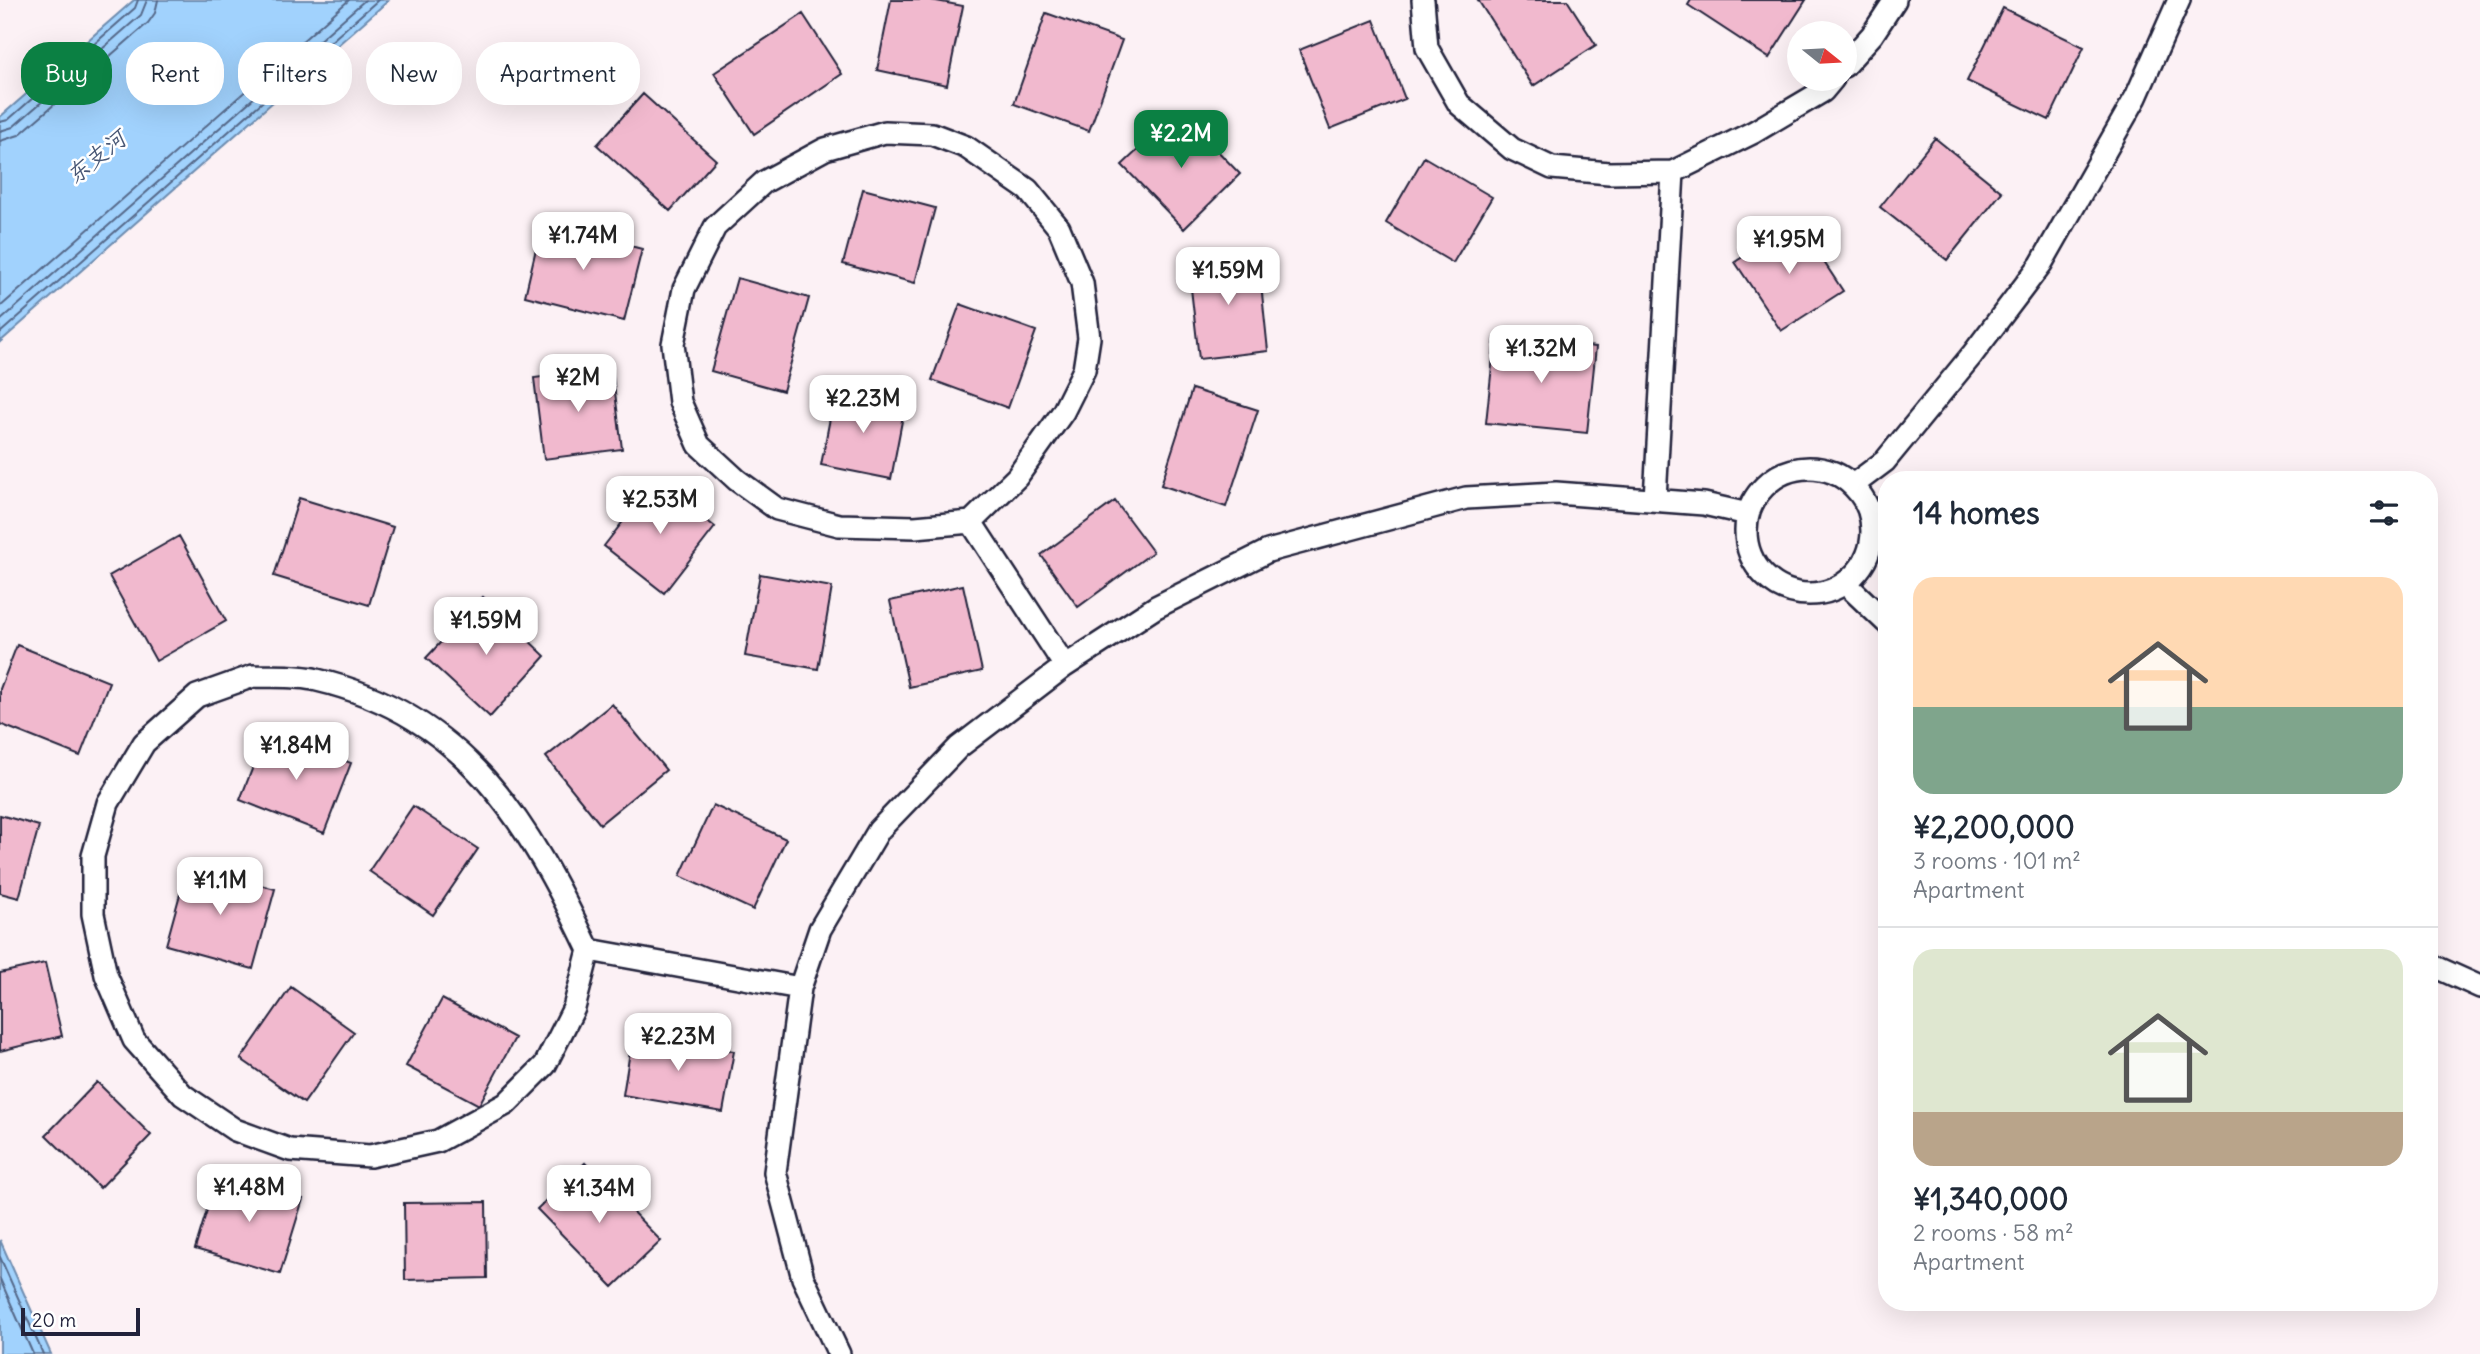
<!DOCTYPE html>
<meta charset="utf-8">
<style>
body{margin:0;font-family:Delius,"LXGW WenKai TC",sans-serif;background:#f6f6f7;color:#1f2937;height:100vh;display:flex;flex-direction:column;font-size:26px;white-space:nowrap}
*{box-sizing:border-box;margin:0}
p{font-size:23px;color:#747a83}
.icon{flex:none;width:38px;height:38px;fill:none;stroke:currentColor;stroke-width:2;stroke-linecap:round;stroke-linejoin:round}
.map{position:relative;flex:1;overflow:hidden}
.side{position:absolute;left:1878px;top:471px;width:560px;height:840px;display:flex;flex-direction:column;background:#fff;border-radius:28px;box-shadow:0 7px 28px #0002}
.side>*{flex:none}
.top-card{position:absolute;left:21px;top:42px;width:665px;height:63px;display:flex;gap:14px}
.needle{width:46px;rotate:108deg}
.controls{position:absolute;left:1787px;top:21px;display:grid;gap:14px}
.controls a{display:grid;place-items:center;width:70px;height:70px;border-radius:50%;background:#fff;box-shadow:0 7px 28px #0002;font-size:35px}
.scale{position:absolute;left:21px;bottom:18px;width:119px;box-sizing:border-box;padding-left:7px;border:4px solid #22223b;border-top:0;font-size:19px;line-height:24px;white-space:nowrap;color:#22223b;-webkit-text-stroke:5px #fff;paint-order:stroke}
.price{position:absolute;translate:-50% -60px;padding:0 16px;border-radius:14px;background:#fff;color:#222;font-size:23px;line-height:46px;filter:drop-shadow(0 2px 4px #0008)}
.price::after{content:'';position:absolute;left:50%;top:42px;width:21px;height:16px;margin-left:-10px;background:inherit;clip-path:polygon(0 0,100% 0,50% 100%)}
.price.active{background:#0b8043;color:#fff}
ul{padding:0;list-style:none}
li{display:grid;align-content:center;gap:14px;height:371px;padding:0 35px}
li+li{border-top:2px solid #e0e1e3}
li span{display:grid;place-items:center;height:217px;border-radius:21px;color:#555}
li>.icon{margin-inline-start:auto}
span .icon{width:126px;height:126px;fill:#fffc;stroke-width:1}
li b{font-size:30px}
h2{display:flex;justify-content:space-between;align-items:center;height:84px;padding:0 35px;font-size:30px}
.chip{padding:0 24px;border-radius:28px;background:#fff;box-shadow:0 7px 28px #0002;font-size:24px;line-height:63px}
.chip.active{background:#0b8043;color:#fff}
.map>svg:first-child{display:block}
</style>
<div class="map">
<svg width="2480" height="1354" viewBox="0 0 2480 1354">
<rect width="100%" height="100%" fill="#fcf1f5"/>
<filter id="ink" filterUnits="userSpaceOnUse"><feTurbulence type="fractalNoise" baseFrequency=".0143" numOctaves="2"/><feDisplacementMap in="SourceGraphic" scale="14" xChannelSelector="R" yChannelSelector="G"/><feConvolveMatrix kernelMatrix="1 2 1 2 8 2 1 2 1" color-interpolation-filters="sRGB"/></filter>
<g filter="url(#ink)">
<path fill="#a1d2fd" stroke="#6e8caf" stroke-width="2" d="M 134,0 L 389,0 L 0,342 L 0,117 Z
M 0,1240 L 51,1354 L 0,1354 Z"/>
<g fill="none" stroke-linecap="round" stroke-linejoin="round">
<path stroke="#556889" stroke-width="2" d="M 0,122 L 8,120 L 135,8 L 138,0
M 0,131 L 13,127 L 141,15 L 147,0
M 0,141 L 19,135 L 148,23 L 155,13 L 158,0
M 0,307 L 349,0
M 0,321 L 365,0
M 0,333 L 378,0
M 0,1257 L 43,1354
M 0,1279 L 33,1354"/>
</g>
<path fill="#f1b9ce" stroke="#22223b" stroke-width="2" d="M 891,0 L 931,0 L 963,6 L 947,85 L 877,70 Z
M 1478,0 L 1567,0 L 1596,45 L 1533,86 Z
M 1691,0 L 1806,0 L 1769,58 L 1688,5 Z
M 2003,8 L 2084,47 L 2049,120 L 1967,81 Z
M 1046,13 L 1122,40 L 1089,131 L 1014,104 Z
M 803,14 L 842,74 L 754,134 L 714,73 Z
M 1374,20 L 1405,99 L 1330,129 L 1299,50 Z
M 643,94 L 716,160 L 670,211 L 597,145 Z
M 1179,111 L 1240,174 L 1184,229 L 1122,165 Z
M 1935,138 L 2002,192 L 1947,260 L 1880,207 Z
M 1424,157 L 1492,197 L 1453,263 L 1386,223 Z
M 863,189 L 935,208 L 915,283 L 843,264 Z
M 1797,221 L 1843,291 L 1781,331 L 1735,262 Z
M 542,223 L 642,249 L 624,321 L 525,296 Z
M 1258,255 L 1268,351 L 1199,359 L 1188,262 Z
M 737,278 L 809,298 L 783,391 L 711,371 Z
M 960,304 L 1036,331 L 1008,408 L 932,380 Z
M 1495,337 L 1596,347 L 1587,433 L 1486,423 Z
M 612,368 L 622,449 L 544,459 L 534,378 Z
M 1192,389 L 1258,410 L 1226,507 L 1161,485 Z
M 835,392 L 905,405 L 891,479 L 821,465 Z
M 655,480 L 715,527 L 664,593 L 604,546 Z
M 299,498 L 393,527 L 369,605 L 274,576 Z
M 1115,501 L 1153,552 L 1078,607 L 1041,555 Z
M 179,536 L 226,621 L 156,661 L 109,576 Z
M 760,574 L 832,587 L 818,669 L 745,656 Z
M 963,585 L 982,671 L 909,687 L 890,601 Z
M 483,597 L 545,656 L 490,717 L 426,658 Z
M 17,645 L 109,682 L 80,756 L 0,724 L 0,689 Z
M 612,704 L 666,770 L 600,824 L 546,757 Z
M 267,731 L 351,763 L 324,833 L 240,800 Z
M 713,805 L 786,839 L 753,910 L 680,876 Z
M 413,806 L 478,849 L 433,915 L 369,871 Z
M 0,815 L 39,826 L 19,898 L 0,893 Z
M 188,865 L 275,889 L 253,969 L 166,945 Z
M 45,963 L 62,1036 L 0,1051 L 0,973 Z
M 291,987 L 354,1032 L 304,1103 L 241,1059 Z
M 442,999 L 515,1038 L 479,1105 L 406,1066 Z
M 633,1033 L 734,1051 L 723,1112 L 623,1095 Z
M 97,1082 L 151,1135 L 100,1188 L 46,1135 Z
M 585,1163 L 661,1241 L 613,1287 L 537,1209 Z
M 218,1174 L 303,1199 L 280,1274 L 195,1249 Z
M 486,1202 L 487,1278 L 405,1280 L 404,1203 Z"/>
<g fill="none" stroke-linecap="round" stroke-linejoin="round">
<g stroke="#22223b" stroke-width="26">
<path id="lane" d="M 1423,0 L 1427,48 L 1459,104 L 1512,149 L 1552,168 L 1609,173 L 1673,172 L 1754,132 L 1823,91 L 1833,79
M 1844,66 L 1872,35 L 1895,0
M 885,132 L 932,134 L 966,147 L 1028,190 L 1059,228 L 1082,283 L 1089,338 L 1084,370 L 1063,412 L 1017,477 L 971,522 L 915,527 L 839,525 L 777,509 L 737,480 L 699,445 L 680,402 L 673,344 L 684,289 L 715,227 L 764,182 L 825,149 Z
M1746 531a63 63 0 1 1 126 0a63 63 0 1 1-126 0Z
M 1853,485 L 1885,461 L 1972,355 L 2041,264 L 2136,97 L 2179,0
M 1655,499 L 1673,172
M 971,522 L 1065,666
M 1845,583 L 1886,622
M 253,676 C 274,677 297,675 317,680 C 466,715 528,822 589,950 L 574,1008 L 545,1065 L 506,1104 L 438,1141 L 370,1156 L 290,1150 L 235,1130 L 183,1095 L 134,1040 L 106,975 L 93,914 L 93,856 L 108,803 L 144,743 L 197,696 Z
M 589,950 L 800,988
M 2429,964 L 2480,987
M 839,1354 L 803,1278 L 775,1172 L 800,988 L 820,929 L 879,830 L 959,747 L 1065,666 L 1156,607 L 1268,551 L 1466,498 L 1556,493 L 1704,504 L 1748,514"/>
</g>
<use href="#lane" stroke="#fff" stroke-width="21"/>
</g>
</g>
<g text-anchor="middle" stroke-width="5" stroke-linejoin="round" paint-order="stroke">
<g font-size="23" font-style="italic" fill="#485775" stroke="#fff">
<text transform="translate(96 157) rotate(-39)" y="8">东支河</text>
</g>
</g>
</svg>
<div class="controls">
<a><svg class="needle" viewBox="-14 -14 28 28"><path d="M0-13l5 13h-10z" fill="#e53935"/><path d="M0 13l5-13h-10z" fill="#747a83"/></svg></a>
</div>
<div class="scale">20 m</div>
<b class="price active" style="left:1181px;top:170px">¥2.2M</b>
<b class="price" style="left:583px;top:272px">¥1.74M</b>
<b class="price" style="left:1789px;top:276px">¥1.95M</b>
<b class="price" style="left:1228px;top:307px">¥1.59M</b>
<b class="price" style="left:1541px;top:385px">¥1.32M</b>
<b class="price" style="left:578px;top:414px">¥2M</b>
<b class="price" style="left:863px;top:435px">¥2.23M</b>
<b class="price" style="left:660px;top:536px">¥2.53M</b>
<b class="price" style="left:486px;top:657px">¥1.59M</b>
<b class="price" style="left:296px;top:782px">¥1.84M</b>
<b class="price" style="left:220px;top:917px">¥1.1M</b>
<b class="price" style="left:678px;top:1073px">¥2.23M</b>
<b class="price" style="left:249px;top:1224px">¥1.48M</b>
<b class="price" style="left:599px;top:1225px">¥1.34M</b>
<div class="top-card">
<a class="chip active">Buy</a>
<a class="chip">Rent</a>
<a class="chip">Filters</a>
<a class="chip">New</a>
<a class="chip">Apartment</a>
</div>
<section class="side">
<h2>14 homes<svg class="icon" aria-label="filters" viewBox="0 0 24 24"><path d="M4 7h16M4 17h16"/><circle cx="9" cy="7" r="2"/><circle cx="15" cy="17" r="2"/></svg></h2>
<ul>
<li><span style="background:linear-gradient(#ffd9b3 60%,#7fa58c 0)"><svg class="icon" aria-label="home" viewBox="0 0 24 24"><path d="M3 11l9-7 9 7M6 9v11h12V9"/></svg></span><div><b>¥2,200,000</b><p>3 rooms · 101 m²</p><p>Apartment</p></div></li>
<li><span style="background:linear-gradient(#dfe7d0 75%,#b9a48a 0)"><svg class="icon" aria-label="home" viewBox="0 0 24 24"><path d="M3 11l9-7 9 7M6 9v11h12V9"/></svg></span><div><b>¥1,340,000</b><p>2 rooms · 58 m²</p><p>Apartment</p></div></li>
</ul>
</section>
</div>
